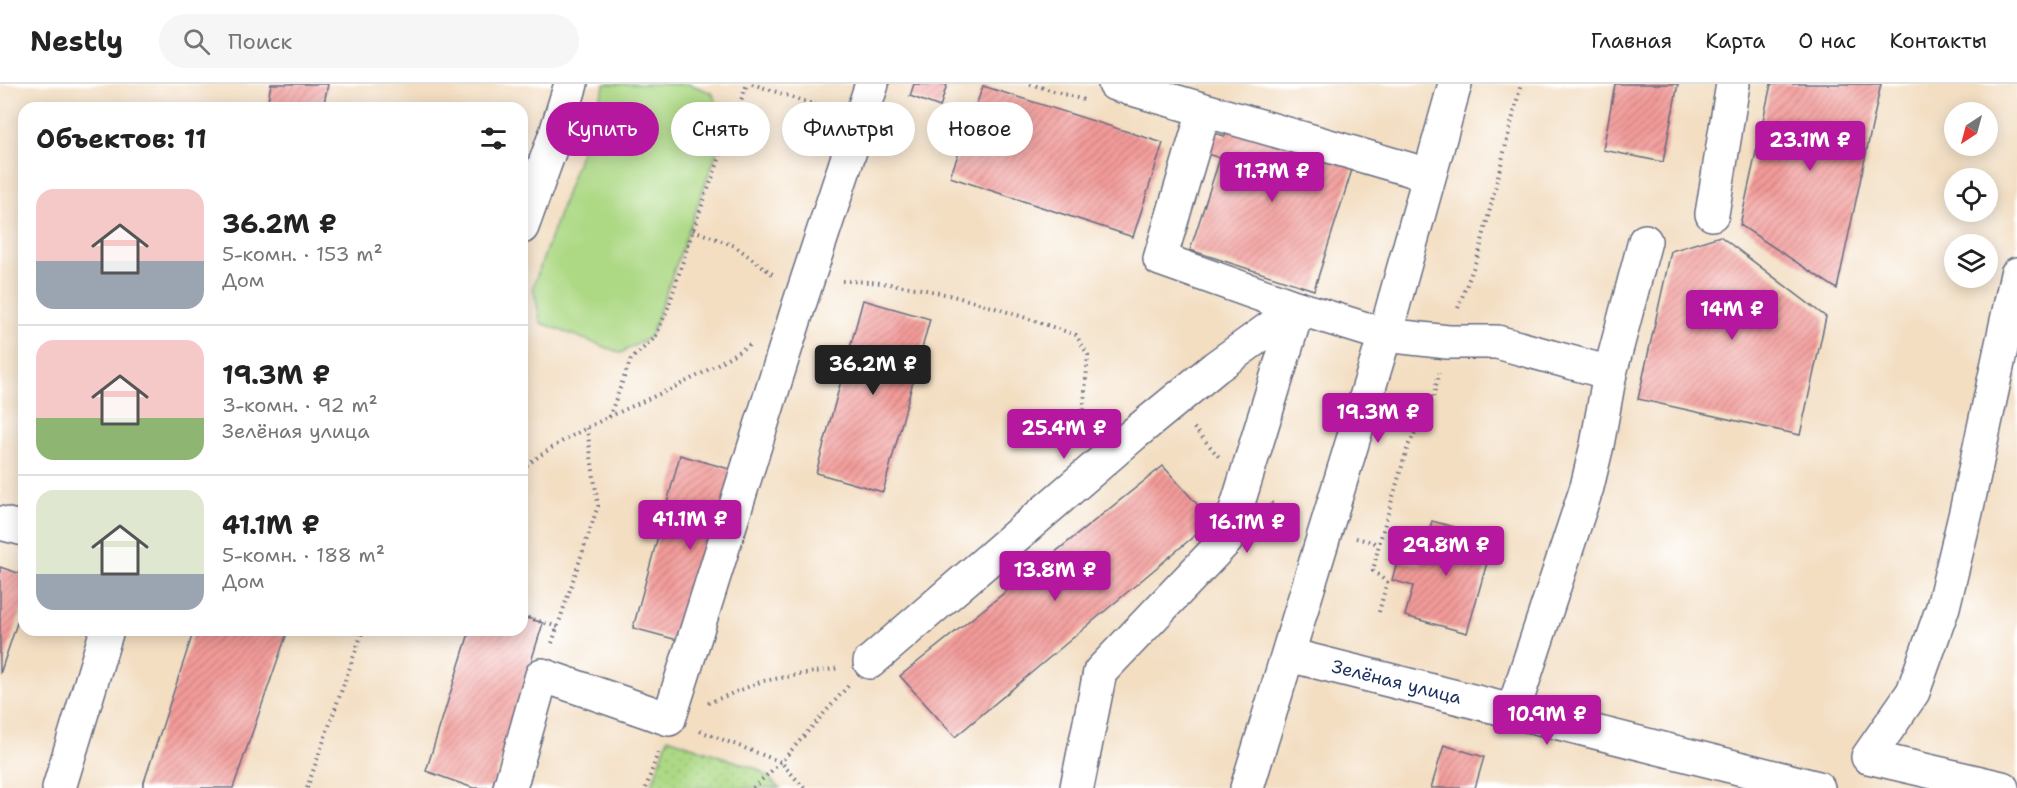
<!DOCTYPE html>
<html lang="ru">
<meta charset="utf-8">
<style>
body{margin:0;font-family:"Shantell Sans",sans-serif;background:#f6f6f6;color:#222;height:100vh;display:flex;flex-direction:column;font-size:22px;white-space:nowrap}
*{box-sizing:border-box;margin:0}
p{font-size:20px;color:#767676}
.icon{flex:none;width:33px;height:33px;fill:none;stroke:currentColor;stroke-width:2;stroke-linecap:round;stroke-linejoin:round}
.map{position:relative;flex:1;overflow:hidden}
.side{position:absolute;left:18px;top:18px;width:510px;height:534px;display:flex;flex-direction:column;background:#fff;border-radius:18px;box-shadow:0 3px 15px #0003}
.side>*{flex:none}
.banner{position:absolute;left:546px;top:18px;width:570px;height:54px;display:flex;gap:12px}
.needle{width:39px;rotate:216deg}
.fabs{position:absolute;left:1944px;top:18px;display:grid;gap:12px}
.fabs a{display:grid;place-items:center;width:54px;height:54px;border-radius:50%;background:#fff;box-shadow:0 3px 15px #0003;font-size:30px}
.price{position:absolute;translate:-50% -51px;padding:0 14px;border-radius:6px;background:#b5179e;color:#fff;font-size:20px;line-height:39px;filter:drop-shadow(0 2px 3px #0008)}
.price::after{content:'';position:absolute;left:50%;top:36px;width:18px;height:14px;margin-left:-9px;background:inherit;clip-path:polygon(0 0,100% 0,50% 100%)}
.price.current{background:#222;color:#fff}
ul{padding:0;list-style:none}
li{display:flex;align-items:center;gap:18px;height:150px;padding:0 18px}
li+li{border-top:2px solid #e0e0e0}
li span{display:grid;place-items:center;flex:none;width:168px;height:120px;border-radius:18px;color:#555}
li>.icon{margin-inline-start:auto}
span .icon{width:72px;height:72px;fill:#fffc;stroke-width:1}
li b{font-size:26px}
h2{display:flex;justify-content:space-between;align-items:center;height:72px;padding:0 18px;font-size:26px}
.pill{padding:0 21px;border-radius:27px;background:#fff;box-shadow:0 3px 15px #0003;font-size:21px;line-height:54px}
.pill.current{background:#b5179e;color:#fff}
header{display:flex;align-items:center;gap:36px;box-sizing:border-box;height:84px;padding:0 30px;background:#fff;border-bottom:2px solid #e0e0e0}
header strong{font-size:28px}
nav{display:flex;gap:33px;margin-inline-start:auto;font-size:21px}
.search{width:420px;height:54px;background:#f6f6f6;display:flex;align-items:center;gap:15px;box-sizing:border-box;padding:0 21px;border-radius:33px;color:#767676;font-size:22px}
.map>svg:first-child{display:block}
</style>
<header>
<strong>Nestly</strong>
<div class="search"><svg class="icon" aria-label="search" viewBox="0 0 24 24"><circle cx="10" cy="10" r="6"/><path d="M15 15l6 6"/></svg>Поиск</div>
<nav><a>Главная</a><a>Карта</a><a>О нас</a><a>Контакты</a></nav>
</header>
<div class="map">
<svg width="2017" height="704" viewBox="0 0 2017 704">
<defs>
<pattern id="grass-dots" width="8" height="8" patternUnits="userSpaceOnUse" patternTransform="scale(1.5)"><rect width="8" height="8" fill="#add985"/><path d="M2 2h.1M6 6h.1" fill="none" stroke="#94bb75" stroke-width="1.8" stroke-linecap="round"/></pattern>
<pattern id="building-hatch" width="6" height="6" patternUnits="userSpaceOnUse" patternTransform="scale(1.5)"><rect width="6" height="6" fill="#f39b99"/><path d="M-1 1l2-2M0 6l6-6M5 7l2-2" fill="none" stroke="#c47f80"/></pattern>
</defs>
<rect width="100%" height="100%" fill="#fff"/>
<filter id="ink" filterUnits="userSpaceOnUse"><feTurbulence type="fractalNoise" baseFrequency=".0167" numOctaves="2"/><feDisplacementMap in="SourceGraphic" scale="12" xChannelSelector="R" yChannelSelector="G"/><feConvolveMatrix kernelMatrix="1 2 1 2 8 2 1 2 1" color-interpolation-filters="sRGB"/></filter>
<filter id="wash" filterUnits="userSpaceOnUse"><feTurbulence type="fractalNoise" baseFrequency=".008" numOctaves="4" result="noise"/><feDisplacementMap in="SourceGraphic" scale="24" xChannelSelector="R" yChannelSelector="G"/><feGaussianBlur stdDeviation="1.35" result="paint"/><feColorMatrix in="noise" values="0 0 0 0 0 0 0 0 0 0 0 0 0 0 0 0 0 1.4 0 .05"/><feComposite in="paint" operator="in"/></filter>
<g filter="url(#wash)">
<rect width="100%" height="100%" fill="#f3dec2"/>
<path fill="url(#grass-dots)" stroke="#648472" stroke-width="1.5" d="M 668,654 L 760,686 L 780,704 L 651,704 Z"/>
<path fill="#add985" stroke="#648472" stroke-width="1.5" d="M 605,0 L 689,0 L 712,9 L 727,40 L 650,253 L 621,269 L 541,239 L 533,203 Z"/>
<g id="blocks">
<path fill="url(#building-hatch)" d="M 271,0 L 328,0 L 323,24 L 306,24 L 268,17 Z
M 914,0 L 947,0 L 940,23 L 910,12 Z
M 1615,0 L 1678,0 L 1663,78 L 1603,66 Z
M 1771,0 L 1881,0 L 1837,205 L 1740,141 Z
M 983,2 L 1163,59 L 1133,153 L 950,93 Z
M 1230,38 L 1356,73 L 1314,206 L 1190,166 L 1220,74 L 1198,67 L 1205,47 L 1225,52 Z
M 1720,152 L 1826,233 L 1800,351 L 1638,315 L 1671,167 Z
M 863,216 L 930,235 L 883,408 L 816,389 Z
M 680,371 L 747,390 L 700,562 L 633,544 Z
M 1163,382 L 1212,437 L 955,653 L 900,592 Z
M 1432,437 L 1494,454 L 1467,549 L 1405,532 L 1413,502 L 1392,496 L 1398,475 L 1420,481 Z
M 0,483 L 24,491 L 24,529 L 21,527 L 0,590 Z
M 522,532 L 543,539 L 492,704 L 473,704 L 426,687 L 470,546 L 522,546 Z
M 194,546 L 288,546 L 233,704 L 142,704 Z
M 1444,661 L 1484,673 L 1475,704 L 1431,704 Z"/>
</g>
</g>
<g filter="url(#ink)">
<use href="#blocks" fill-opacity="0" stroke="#676c81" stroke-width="1.5"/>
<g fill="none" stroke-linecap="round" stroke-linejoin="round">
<g stroke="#676c81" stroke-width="36">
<g id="minor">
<path d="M 1115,0 L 1429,91"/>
<path d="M 1204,27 L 1160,175 L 1298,224"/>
<path d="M 1712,130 L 1733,0"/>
<path d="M 522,143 L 556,49 L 571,0"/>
<path d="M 0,439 L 24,445"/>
<path id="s1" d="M 1289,571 L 1818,704"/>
<path d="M 870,578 L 1134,350 L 1216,283 L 1298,224"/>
<path d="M 1513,627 L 1587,403 L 1597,361 L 1610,289 L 1645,157"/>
<path d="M 1077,703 L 1100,588 L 1227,455 L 1298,224 L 1385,251 L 1448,258 L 1497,258 L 1610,289"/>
<path d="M 59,704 L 107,546"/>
<path d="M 510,704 L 542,591 L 669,635 L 800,218 L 872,0"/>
<path d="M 2002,704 L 1868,673 L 1913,608 L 1943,523 L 1966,428 L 2017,190"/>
</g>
</g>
<g stroke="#676c81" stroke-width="36">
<path id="major" d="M 1247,704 L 1385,251 L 1455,0"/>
</g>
<path stroke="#676c81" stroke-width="4" stroke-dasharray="1.5 4.5" stroke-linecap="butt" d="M 752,0 L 828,25
M 1030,0 L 1087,17
M 693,146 L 735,162 L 775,192
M 842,197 C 924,197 1000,225 1076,251 L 1088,271 L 1083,332 L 1092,343
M 1458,224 L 1479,169 L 1521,0
M 609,333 L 631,275 L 655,254 L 668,224 L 693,146 L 747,0
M 1194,344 L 1219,373
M 522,385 C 575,342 641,321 701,290 C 718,280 735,269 753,259
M 1271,419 L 1295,435
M 1356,454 L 1379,460
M 1379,528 L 1387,498 L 1373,487 L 1379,460 L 1408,362 L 1433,314 L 1439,289
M 522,532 L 558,543
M 552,559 L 598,422 L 587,344
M 708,619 L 763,597 L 839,584
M 700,647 L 781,678 L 804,704
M 307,704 L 363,546
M 646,704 L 659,665
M 753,704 L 781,678 L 849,601"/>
<use href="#minor" stroke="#fff" stroke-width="33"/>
<use href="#major" stroke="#fff" stroke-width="33"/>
</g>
</g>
<g text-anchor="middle" stroke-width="6" stroke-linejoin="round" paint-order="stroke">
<g font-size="18" fill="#1b2f5e" stroke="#fff">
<text dy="6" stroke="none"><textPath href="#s1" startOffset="111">Зелёная улица</textPath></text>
</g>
</g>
</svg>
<div class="fabs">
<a><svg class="needle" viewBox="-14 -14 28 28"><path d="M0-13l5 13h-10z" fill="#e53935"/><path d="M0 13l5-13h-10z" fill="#767676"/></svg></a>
<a><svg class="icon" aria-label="locate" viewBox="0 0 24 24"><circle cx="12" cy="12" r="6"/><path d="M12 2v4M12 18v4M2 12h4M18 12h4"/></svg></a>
<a><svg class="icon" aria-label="layers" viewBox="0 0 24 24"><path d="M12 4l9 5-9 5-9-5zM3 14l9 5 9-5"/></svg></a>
</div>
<b class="price" style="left:1810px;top:88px">23.1M ₽</b>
<b class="price" style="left:1272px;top:119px">11.7M ₽</b>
<b class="price" style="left:1732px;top:257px">14M ₽</b>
<b class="price current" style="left:873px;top:312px">36.2M ₽</b>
<b class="price" style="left:1378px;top:360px">19.3M ₽</b>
<b class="price" style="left:1064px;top:376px">25.4M ₽</b>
<b class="price" style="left:690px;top:467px">41.1M ₽</b>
<b class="price" style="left:1247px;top:470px">16.1M ₽</b>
<b class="price" style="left:1446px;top:493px">29.8M ₽</b>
<b class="price" style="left:1055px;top:518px">13.8M ₽</b>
<b class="price" style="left:1547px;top:662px">10.9M ₽</b>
<div class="banner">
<a class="pill current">Купить</a>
<a class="pill">Снять</a>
<a class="pill">Фильтры</a>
<a class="pill">Новое</a>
</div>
<section class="side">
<h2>Объектов: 11<svg class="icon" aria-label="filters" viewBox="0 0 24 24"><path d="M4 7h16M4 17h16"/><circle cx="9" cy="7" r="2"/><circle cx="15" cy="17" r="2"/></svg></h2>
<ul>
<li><span style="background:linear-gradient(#f6c9c9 60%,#9aa5b1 0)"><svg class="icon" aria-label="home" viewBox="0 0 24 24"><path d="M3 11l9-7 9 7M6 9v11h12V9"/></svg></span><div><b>36.2M ₽</b><p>5-комн. · 153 m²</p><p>Дом</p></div></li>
<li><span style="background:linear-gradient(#f6c9c9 65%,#8fb573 0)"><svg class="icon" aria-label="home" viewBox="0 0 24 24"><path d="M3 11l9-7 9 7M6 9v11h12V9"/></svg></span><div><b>19.3M ₽</b><p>3-комн. · 92 m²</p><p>Зелёная улица</p></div></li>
<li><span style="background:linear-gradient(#dfe7d0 70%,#9aa5b1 0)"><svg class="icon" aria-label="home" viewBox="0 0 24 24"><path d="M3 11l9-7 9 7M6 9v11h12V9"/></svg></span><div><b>41.1M ₽</b><p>5-комн. · 188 m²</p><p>Дом</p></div></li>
</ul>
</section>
</div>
